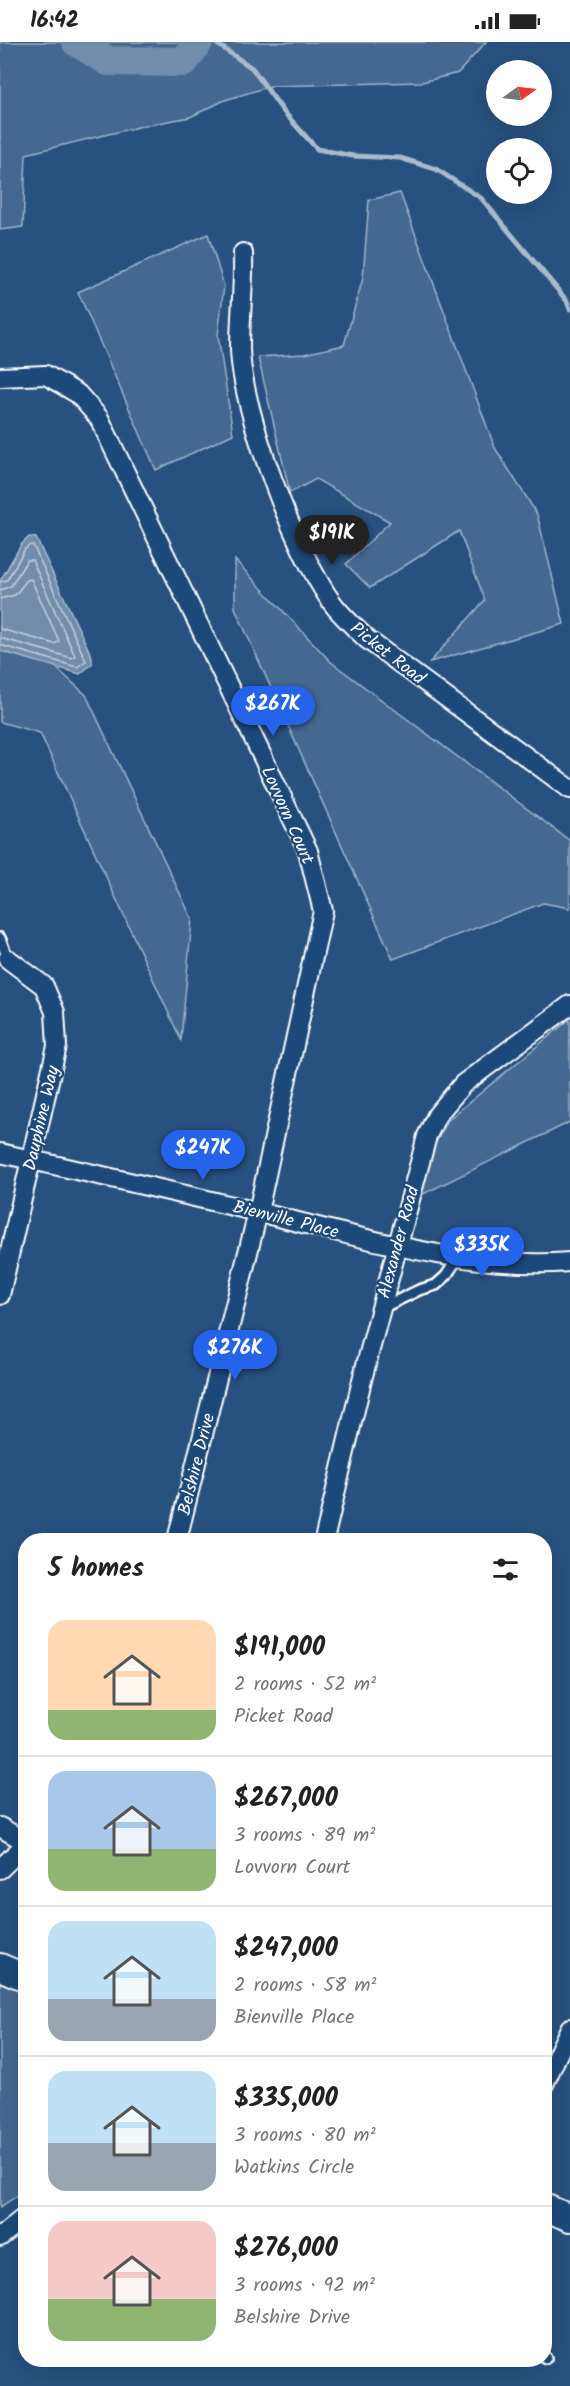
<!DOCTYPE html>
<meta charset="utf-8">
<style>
body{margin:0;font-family:Kalam,sans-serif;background:#f2f2f2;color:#222;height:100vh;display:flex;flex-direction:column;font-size:22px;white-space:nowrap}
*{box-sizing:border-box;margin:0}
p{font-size:20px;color:#767676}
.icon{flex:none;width:33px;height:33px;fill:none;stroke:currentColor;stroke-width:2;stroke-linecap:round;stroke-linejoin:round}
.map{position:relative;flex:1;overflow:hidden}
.side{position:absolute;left:18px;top:1491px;width:534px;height:834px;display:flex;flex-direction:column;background:#fff;border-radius:24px;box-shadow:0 6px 24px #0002}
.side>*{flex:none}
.needle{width:39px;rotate:76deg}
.fabs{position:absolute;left:486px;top:18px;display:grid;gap:12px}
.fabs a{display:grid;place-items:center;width:66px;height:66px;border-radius:50%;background:#fff;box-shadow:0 6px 24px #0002;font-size:30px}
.price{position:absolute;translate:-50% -51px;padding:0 14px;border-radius:21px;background:#2563eb;color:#fff;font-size:20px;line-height:39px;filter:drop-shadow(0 2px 3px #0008)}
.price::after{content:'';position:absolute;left:50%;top:36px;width:18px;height:14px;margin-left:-9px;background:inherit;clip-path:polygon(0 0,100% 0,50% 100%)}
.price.active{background:#222;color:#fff}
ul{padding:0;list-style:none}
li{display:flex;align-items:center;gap:18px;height:150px;padding:0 30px}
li+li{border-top:2px solid #e0e0e0}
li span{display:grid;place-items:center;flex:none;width:168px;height:120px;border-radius:18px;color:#555}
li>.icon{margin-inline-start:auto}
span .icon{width:72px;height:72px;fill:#fffc;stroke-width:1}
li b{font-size:26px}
h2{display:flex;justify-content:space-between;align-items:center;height:72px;padding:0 30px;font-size:26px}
.status{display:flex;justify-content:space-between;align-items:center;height:42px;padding:0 30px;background:#fff;direction:ltr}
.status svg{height:16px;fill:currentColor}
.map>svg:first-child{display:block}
</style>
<div class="status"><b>16:42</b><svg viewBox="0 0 49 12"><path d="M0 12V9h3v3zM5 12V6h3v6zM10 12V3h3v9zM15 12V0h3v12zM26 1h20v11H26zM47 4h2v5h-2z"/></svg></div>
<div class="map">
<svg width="570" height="2344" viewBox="0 0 570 2344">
<rect width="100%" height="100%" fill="#28517f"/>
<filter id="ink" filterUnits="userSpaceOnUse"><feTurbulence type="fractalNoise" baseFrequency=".0167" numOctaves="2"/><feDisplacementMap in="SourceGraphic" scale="12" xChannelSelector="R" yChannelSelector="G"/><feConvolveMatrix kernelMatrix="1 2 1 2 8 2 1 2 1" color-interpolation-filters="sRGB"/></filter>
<g filter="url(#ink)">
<path fill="#446890" stroke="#a2b4c8" stroke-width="1.5" d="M 0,0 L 486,0 L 458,31 L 422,40 L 271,44 L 225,58 L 190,75 L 142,84 L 26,112 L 23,185 L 0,188 Z
M 400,151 L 495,406 L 537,472 L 564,582 L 430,620 L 485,558 L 459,489 L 370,546 L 346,522 L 390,480 L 316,437 L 290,451 L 258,315 L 304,312 L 344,303 L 363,236 L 369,158 Z
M 208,192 L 224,244 L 218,293 L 233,392 L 156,428 L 78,250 Z
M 235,518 L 331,620 L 570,799 L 570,866 L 543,861 L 393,917 L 235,566 Z
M 0,583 L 25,597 L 86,653 L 192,877 L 181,998 L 40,691 L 0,680 Z
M 570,977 L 570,1080 L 401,1163 L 449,1077 Z
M 0,1938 L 26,1949 L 25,2149 L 0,2165 Z"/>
<path fill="#718dab" stroke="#aabbcd" stroke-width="1.5" d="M 29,495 L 36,496 L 92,615 L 92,622 L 80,632 L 0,609 L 0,539 L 21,503 Z"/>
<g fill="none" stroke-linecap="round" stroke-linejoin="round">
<path stroke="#c6d1dd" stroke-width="1.5" d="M 0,540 L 7,538 L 25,507 L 30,503 L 33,503 L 86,619 L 77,625 L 0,603
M 0,548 L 11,544 L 27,518 L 32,518 L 75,614 L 72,616 L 0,596
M 0,557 L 15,553 L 27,538 L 31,537 L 59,599 L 55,602 L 0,587"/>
<path stroke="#aabbcd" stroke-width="5" d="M 214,0 L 252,26 L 283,69 L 317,107 L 353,114 L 400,116 L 436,127 L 481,156 L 567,259 L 570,267"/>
<path stroke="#718dab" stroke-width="30" d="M 77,0 L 108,19 L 184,20 L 198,0"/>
<g stroke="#fff" stroke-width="14">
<path id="service" d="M 0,896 L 8,917
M 382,1266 L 419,1248 L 436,1243 L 446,1234 L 459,1214
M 544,2315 L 546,2316"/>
</g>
<g stroke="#fff" stroke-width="22">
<path id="minor" d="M 243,211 C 244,243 240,275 240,307 C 242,371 295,510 333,562 C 343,575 355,586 368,598 L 570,747
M 0,335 L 46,333 L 78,352 L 99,376 L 308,809 L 323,869 L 258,1170 L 177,1498
M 0,1111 C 90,1131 180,1151 270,1173 C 368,1197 469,1228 570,1220
M 0,1253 L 57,1004 L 55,970 L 44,944 L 8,917
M 324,1498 L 363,1334 L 427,1094 L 437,1073 L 463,1042 L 570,963
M 0,1785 L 26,1800
M 0,1827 L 26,1802
M 544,2042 L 570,1986
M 0,2195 L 26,2174"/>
</g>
<g stroke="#fff" stroke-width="30">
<path id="secondary" d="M 0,1925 L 26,1936
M 544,2165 L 570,2176"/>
</g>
<use href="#service" stroke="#1f4a7a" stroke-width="9"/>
<use href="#minor" stroke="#1f4a7a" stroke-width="18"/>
<use href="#secondary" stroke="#1f4a7a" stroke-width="26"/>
</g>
</g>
<g text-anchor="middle" stroke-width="5" stroke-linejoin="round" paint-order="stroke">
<g font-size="18" fill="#fff" stroke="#1f4a7a">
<text transform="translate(388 611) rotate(38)" y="6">Picket Road</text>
<text transform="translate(288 773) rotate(66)" y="6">Lovvorn Court</text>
<text transform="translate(41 1076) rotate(-77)" y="6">Dauphine Way</text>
<text transform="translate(286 1177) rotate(14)" y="6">Bienville Place</text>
<text transform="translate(398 1200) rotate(-75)" y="6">Alexander Road</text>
<text transform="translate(196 1422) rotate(-76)" y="6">Belshire Drive</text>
</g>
</g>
</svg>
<div class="fabs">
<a><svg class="needle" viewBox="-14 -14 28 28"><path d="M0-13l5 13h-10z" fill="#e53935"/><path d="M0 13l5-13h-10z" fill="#767676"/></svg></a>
<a><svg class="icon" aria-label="locate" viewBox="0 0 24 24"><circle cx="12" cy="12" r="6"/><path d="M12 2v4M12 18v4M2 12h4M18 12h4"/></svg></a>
</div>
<b class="price active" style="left:332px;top:524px">$191K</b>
<b class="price" style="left:273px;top:695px">$267K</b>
<b class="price" style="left:203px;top:1139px">$247K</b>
<b class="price" style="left:482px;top:1236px">$335K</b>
<b class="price" style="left:235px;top:1339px">$276K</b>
<section class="side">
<h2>5 homes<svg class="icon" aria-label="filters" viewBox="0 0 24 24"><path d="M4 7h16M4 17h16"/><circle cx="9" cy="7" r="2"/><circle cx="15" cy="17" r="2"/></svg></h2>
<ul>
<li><span style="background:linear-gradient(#ffd9b3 75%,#8fb573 0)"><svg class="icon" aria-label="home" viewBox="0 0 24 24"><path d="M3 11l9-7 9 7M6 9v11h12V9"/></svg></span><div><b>$191,000</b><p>2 rooms · 52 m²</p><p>Picket Road</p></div></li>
<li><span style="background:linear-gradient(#a9c7e8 65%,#8fb573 0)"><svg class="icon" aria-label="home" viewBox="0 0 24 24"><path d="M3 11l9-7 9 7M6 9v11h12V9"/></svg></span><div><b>$267,000</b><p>3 rooms · 89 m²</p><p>Lovvorn Court</p></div></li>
<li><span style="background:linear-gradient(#bfe0f5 65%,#9aa5b1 0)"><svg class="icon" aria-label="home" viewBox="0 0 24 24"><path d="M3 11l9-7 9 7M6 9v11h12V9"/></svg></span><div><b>$247,000</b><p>2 rooms · 58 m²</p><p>Bienville Place</p></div></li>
<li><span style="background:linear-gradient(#bfe0f5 60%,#9aa5b1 0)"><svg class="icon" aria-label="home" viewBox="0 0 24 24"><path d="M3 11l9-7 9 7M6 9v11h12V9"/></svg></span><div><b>$335,000</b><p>3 rooms · 80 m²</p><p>Watkins Circle</p></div></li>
<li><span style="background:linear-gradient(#f6c9c9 65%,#8fb573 0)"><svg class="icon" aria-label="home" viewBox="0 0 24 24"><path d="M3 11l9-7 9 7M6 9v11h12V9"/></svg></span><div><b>$276,000</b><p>3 rooms · 92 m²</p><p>Belshire Drive</p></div></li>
</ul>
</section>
</div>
